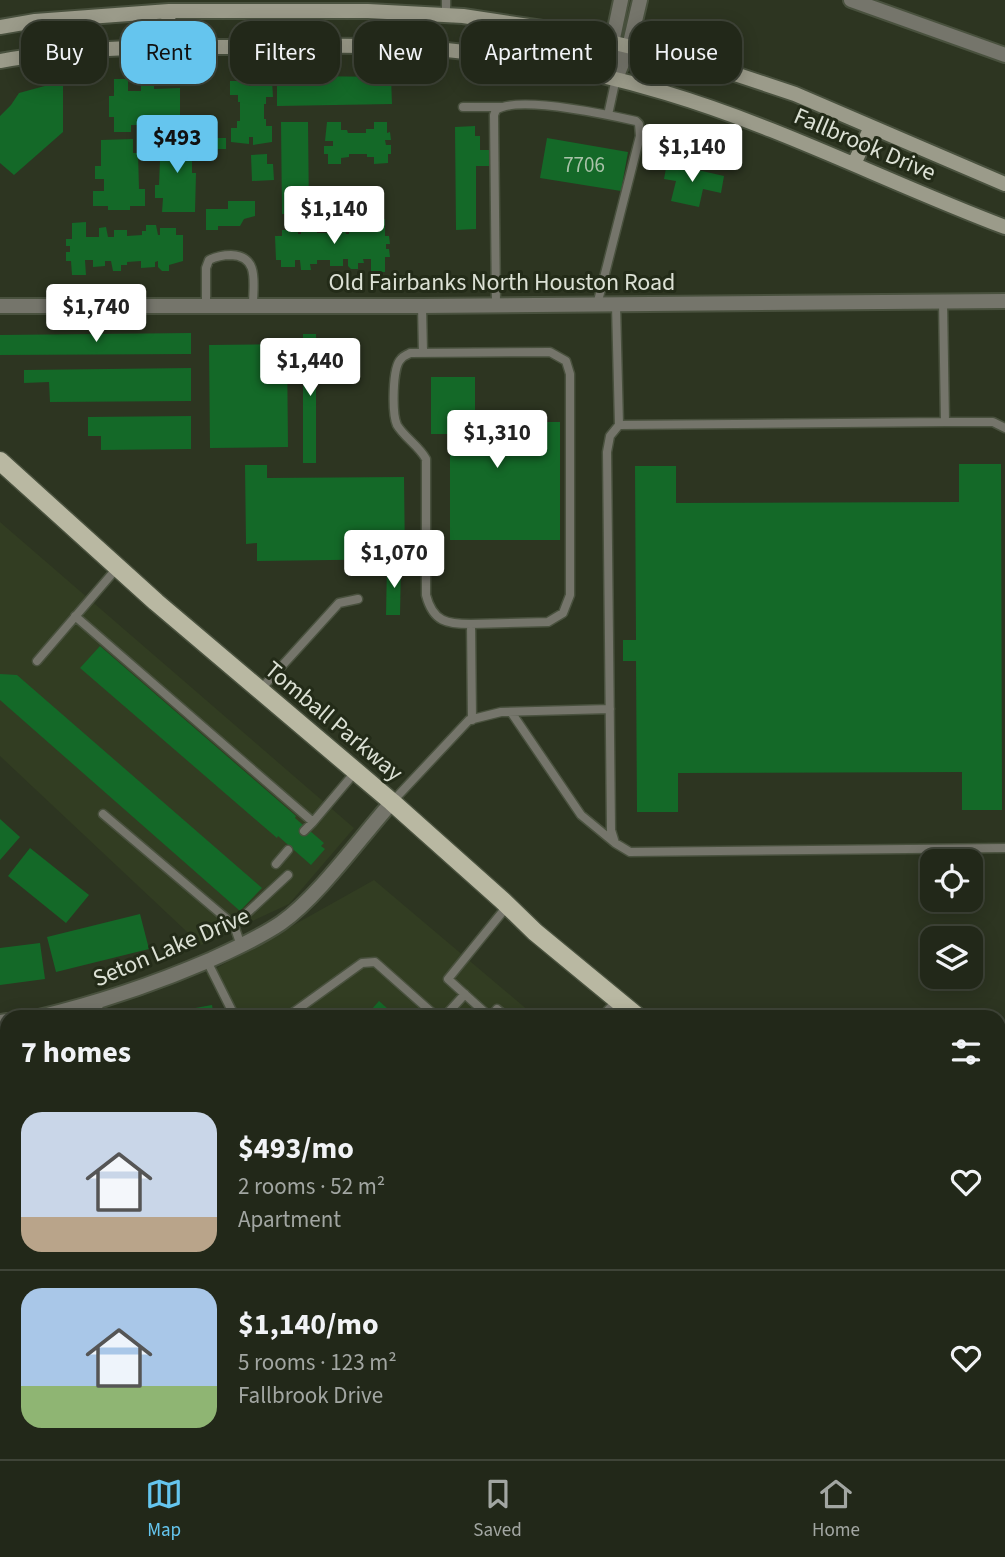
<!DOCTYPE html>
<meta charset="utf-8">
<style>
body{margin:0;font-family:"Source Sans 3",sans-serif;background:#2e3426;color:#f1f3f6;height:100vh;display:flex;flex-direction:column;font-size:26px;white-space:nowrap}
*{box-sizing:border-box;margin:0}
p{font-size:23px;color:#a2a6a2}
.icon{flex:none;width:38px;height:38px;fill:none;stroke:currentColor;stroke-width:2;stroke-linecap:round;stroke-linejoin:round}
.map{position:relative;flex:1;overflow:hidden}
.panel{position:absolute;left:0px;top:1010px;width:1006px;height:450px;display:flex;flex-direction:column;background:#222819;border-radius:21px 21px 0 0;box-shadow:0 4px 18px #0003,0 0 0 2px #3f4438}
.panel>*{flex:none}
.hud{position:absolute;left:21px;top:21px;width:964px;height:63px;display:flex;gap:14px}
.controls{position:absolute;left:920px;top:849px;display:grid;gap:14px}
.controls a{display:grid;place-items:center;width:63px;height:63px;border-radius:14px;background:#222819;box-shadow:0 4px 18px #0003,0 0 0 2px #3f4438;font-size:35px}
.price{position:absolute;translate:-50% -60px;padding:0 16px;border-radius:7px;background:#fff;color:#222;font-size:23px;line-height:46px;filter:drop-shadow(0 2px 4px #0008)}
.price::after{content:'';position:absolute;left:50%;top:42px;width:21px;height:16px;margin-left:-10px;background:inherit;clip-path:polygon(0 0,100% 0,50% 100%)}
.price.current{background:#65c5ee;color:#111}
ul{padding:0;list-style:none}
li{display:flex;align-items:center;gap:21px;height:175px;padding:0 21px}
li+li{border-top:2px solid #3f4438}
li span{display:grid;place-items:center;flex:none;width:196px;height:140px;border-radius:21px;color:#555}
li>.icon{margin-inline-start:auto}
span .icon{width:84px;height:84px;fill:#fffc;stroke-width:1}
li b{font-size:30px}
h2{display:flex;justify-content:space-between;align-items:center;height:84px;padding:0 21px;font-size:30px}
.tag{padding:0 24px;border-radius:21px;background:#222819;box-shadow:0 4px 18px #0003,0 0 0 2px #3f4438;font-size:24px;line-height:63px}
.tag.current{background:#65c5ee;color:#111}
.menu{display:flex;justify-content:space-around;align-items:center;height:98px;border-top:2px solid #3f4438;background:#222819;font-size:19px;color:#a2a6a2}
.menu a{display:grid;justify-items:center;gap:4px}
.menu .current{color:#65c5ee}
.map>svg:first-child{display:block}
</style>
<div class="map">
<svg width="1005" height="1459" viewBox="0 0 1005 1459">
<rect width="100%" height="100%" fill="#2d3521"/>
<path fill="#323d22" d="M 0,522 L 354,828 L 289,904 L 201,945 L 0,756 Z
M 374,880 L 536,1017 L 234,1017 L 206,974 Z
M 7,1054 L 7,1452 L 96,1453 L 96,1459 L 0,1459 L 0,1055 Z"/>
<path fill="#146928" d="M 303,76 L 391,77 L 392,104 L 277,106 L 277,78 L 303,78 Z
M 239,78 L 249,78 L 249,86 L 253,86 L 253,78 L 272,80 L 273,97 L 266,97 L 266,104 L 264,104 L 264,119 L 266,119 L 266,126 L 272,126 L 272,142 L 253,145 L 253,137 L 249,137 L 249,144 L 231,142 L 231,128 L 237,128 L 237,121 L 240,121 L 240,102 L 238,102 L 238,95 L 230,95 L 230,81 L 239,81 Z
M 114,79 L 128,79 L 128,91 L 141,91 L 141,84 L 154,84 L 154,89 L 180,88 L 180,121 L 166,121 L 166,128 L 154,128 L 154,125 L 131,125 L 131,132 L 114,132 L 114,117 L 109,117 L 109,96 L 114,96 Z
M 63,81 L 63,132 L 14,175 L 0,163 L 0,116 L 11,105 L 19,93 Z
M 281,122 L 308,122 L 309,214 L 282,214 Z
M 327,122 L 341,122 L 341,130 L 347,130 L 348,133 L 366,133 L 366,129 L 374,129 L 374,122 L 387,122 L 387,133 L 390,132 L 391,140 L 385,140 L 386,145 L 391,145 L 391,154 L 388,154 L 388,163 L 374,164 L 374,157 L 367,157 L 367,154 L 349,154 L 349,157 L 341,158 L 341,164 L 328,164 L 328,154 L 324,154 L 324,146 L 333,146 L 333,141 L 325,141 Z
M 475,126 L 475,136 L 480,136 L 480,150 L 489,150 L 489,166 L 476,166 L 476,229 L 456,230 L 455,127 Z
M 214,138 L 226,138 L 226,149 L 214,149 Z
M 547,138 L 628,152 L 621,191 L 540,178 Z
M 133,139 L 133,153 L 138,153 L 139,189 L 145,189 L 145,206 L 130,206 L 130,210 L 108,210 L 108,206 L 93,206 L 93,191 L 104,191 L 104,179 L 95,179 L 95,166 L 101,166 L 101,140 Z
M 165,141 L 188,142 L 188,145 L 203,146 L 203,161 L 192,160 L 192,173 L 196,173 L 195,212 L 162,212 L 163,198 L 155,198 L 155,185 L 159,185 L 160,160 L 150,160 L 151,146 L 165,146 Z
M 267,154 L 267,164 L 273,164 L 274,180 L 252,181 L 251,155 Z
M 667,163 L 724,176 L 721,193 L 703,189 L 699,207 L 671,201 L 676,181 L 664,179 Z
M 228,201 L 255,201 L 255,216 L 244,219 L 240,226 L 218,226 L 218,230 L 206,230 L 206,209 L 228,209 Z
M 385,219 L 385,236 L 389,236 L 390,244 L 386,244 L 386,249 L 389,249 L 390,257 L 385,257 L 385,272 L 371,272 L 371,259 L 363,259 L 364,263 L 358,263 L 358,269 L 351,269 L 348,266 L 348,259 L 343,259 L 343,266 L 330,266 L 330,260 L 317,260 L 317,264 L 310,264 L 311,270 L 301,270 L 300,260 L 295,260 L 295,267 L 281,267 L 281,260 L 276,260 L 275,236 L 282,236 L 282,230 L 287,230 L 287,226 L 295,226 L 295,228 L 298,228 L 298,234 L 301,234 L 301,227 L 317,226 L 317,233 L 328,233 L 328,228 L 333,228 L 333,223 L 344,223 L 346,234 L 349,234 L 349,226 L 365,226 L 365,232 L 369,232 L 369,220 Z
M 86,222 L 86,237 L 99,237 L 99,228 L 106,227 L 108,237 L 114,237 L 114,230 L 127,230 L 127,236 L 142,235 L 142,231 L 146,231 L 146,225 L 156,225 L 158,235 L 160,235 L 160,228 L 176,228 L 176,235 L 183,235 L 183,261 L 169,265 L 169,271 L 162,271 L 158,267 L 158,261 L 155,262 L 155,267 L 141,268 L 141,261 L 127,262 L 127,265 L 121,265 L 121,271 L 113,271 L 111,261 L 105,261 L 105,266 L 93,267 L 93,260 L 85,260 L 86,275 L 72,275 L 71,261 L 66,261 L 66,252 L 70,252 L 70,246 L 66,246 L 66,239 L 72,239 L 72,223 Z
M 191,333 L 191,354 L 0,355 L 0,335 Z
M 303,334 L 316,334 L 316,463 L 303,463 Z
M 287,344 L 288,447 L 210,448 L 209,345 Z
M 191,368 L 191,401 L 50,402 L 49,382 L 24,383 L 24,370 Z
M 431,377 L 475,377 L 475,422 L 560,422 L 560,540 L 450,540 L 450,434 L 431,434 Z
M 191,416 L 191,449 L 101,450 L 101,436 L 88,436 L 88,417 Z
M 959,464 L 1001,464 L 1002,810 L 962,810 L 962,772 L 678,773 L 678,812 L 637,812 L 636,661 L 623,661 L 623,640 L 636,640 L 635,466 L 676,466 L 676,503 L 959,502 Z
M 245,465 L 267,465 L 267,478 L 404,477 L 405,559 L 257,561 L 257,543 L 246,544 Z
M 387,564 L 401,564 L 400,615 L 386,615 Z
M 100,646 L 296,816 L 295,818 L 324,843 L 321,846 L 325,849 L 311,865 L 278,836 L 277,838 L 80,668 Z
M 0,674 L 17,675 L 262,888 L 240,911 L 0,700 Z
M 0,819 L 20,837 L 0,860 Z
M 30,848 L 89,895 L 66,923 L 8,876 Z
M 140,914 L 149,949 L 56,972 L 47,937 Z
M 40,943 L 45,979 L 0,985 L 0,948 Z
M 379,1001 L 397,1017 L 365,1017 Z
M 212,1005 L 214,1017 L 156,1017 L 156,1015 Z
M 799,1452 L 905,1452 L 899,1459 L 807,1459 Z
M 938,1452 L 955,1452 L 962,1458 L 964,1456 L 968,1459 L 932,1459 Z"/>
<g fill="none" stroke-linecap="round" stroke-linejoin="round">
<g stroke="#49513e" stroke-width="11">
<path id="service" d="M 446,15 L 446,0
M 463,107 L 501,107
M 608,115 L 616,78
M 206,305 L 206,268 L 209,260 C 217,256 222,255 231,255 C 260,256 253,284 253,305
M 496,305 L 494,115 L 496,110 C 518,95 609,115 636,121 L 639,124 L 640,136 L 597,305
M 616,305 L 619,425 L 945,422 L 943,302
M 422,306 L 423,353
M 945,422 L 993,422 L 1005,428
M 619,425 L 610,436 L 607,452 L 611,830 L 615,843 L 630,852 L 1005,848
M 75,616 L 313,822 L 356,771
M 471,624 C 447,624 433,622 426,595 L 426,459 C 419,446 404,437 397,425 C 392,414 392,367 401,359 C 403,356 407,355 410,353 L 550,352 L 566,361 L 570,374 L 570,595 L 563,613 L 548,622 L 471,624 L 472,720
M 37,661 L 117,568
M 260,690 L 339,603 L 358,599
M 511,712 L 581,815 L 615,843
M 392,802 L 469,720 L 501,712 L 610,709
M 103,814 L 234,925
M 304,831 L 313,822
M 276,864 L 288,850
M 241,946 L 234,925 L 288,875
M 207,961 L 232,1011 L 241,1017
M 287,1017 L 362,963 L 375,962 L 437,1017
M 444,1017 L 465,994
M 490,1017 L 448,979 L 508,905
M 491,1017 L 497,1009 L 507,1017
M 602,1017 L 617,1000
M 7,1131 L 3,1133 L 5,1424 L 7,1426
M 999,1227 L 1005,1232
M 999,1295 L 1005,1289
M 176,1452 L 176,1459
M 341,1452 L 481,1459
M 735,1452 L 742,1459
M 991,1452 L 998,1459
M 213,1459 L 213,1452
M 247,1459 L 247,1452"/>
</g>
<g stroke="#49513e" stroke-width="18">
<path id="minor" d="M 851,0 L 1005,55
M 0,306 L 422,306 L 1005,301
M 94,1004 L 98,1017
M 132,1459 L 132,1452"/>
</g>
<g stroke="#49513e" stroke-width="18">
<path id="tertiary" d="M 616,77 L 612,43 L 621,0
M 616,78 L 629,47 L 640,0
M 39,1017 C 98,1003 154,984 210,960 C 234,949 259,938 281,923 C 319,896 360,838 392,802
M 0,1022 L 7,1021"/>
</g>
<g stroke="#49513e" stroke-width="18">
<path id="secondary" d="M 0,27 L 35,21 L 169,11 L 368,11 L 463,16 L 569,32 L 714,67 L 795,94 L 1005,184
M 166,46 L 169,11
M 0,61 C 80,46 161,47 242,47 C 286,46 331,45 375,46 C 471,48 574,65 666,93 C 783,128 891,184 1005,227
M 854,164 L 871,127"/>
</g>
<g stroke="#49513e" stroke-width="21">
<path id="primary" d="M 0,461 L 156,602 L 392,802 L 503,901 L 535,932 L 638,1017
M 999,1336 L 1005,1342"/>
</g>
<use href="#service" stroke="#75756b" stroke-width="8"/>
<use href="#minor" stroke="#75756b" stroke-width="14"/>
<use href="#tertiary" stroke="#75756b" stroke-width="14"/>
<use href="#secondary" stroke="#9b9b8a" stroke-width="14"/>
<use href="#primary" stroke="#b9b8a2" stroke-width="18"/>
</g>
<g text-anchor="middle" stroke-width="6" stroke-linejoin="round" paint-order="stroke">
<g font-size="21" fill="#aac3aa">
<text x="584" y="172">7706</text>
</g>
<g font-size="24" fill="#dce1d5" stroke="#232b18">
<text transform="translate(865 144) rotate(23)" y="8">Fallbrook Drive</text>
<text x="502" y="290">Old Fairbanks North Houston Road</text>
<text transform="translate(334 721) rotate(40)" y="8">Tomball Parkway</text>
<text transform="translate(171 947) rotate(-23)" y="8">Seton Lake Drive</text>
</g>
</g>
</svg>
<div class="controls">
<a><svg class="icon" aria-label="locate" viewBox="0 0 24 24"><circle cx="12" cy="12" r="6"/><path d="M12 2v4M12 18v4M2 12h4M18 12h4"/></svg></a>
<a><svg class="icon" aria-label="layers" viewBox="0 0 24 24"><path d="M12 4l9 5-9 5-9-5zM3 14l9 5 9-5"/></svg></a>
</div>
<b class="price current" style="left:177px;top:175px">$493</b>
<b class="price" style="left:692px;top:184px">$1,140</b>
<b class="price" style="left:334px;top:246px">$1,140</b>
<b class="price" style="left:96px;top:344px">$1,740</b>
<b class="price" style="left:310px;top:398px">$1,440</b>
<b class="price" style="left:497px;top:470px">$1,310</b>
<b class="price" style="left:394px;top:590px">$1,070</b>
<div class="hud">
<a class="tag">Buy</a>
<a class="tag current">Rent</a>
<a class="tag">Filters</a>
<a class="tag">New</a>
<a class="tag">Apartment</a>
<a class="tag">House</a>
</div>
<section class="panel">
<h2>7 homes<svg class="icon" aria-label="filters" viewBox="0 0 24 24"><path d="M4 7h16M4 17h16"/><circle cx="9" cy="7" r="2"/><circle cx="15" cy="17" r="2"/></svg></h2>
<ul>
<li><span style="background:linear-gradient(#c9d6e8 75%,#b9a48a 0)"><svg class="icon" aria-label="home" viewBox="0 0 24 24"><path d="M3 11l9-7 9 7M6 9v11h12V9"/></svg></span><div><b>$493/mo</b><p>2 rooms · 52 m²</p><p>Apartment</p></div><svg class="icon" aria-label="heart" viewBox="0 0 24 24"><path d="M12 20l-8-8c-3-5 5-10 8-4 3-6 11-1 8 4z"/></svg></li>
<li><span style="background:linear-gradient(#a9c7e8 70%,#8fb573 0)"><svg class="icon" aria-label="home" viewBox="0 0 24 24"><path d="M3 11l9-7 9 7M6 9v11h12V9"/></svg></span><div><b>$1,140/mo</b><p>5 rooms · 123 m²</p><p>Fallbrook Drive</p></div><svg class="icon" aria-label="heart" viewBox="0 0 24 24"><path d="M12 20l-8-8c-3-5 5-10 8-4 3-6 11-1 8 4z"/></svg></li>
</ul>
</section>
</div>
<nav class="menu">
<a class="current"><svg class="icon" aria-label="map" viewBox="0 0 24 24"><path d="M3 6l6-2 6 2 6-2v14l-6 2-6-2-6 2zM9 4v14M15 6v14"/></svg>Map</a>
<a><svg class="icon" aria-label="saved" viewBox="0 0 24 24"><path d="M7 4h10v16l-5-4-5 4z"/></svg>Saved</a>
<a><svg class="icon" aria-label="home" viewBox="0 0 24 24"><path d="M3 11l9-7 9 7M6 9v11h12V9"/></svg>Home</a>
</nav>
